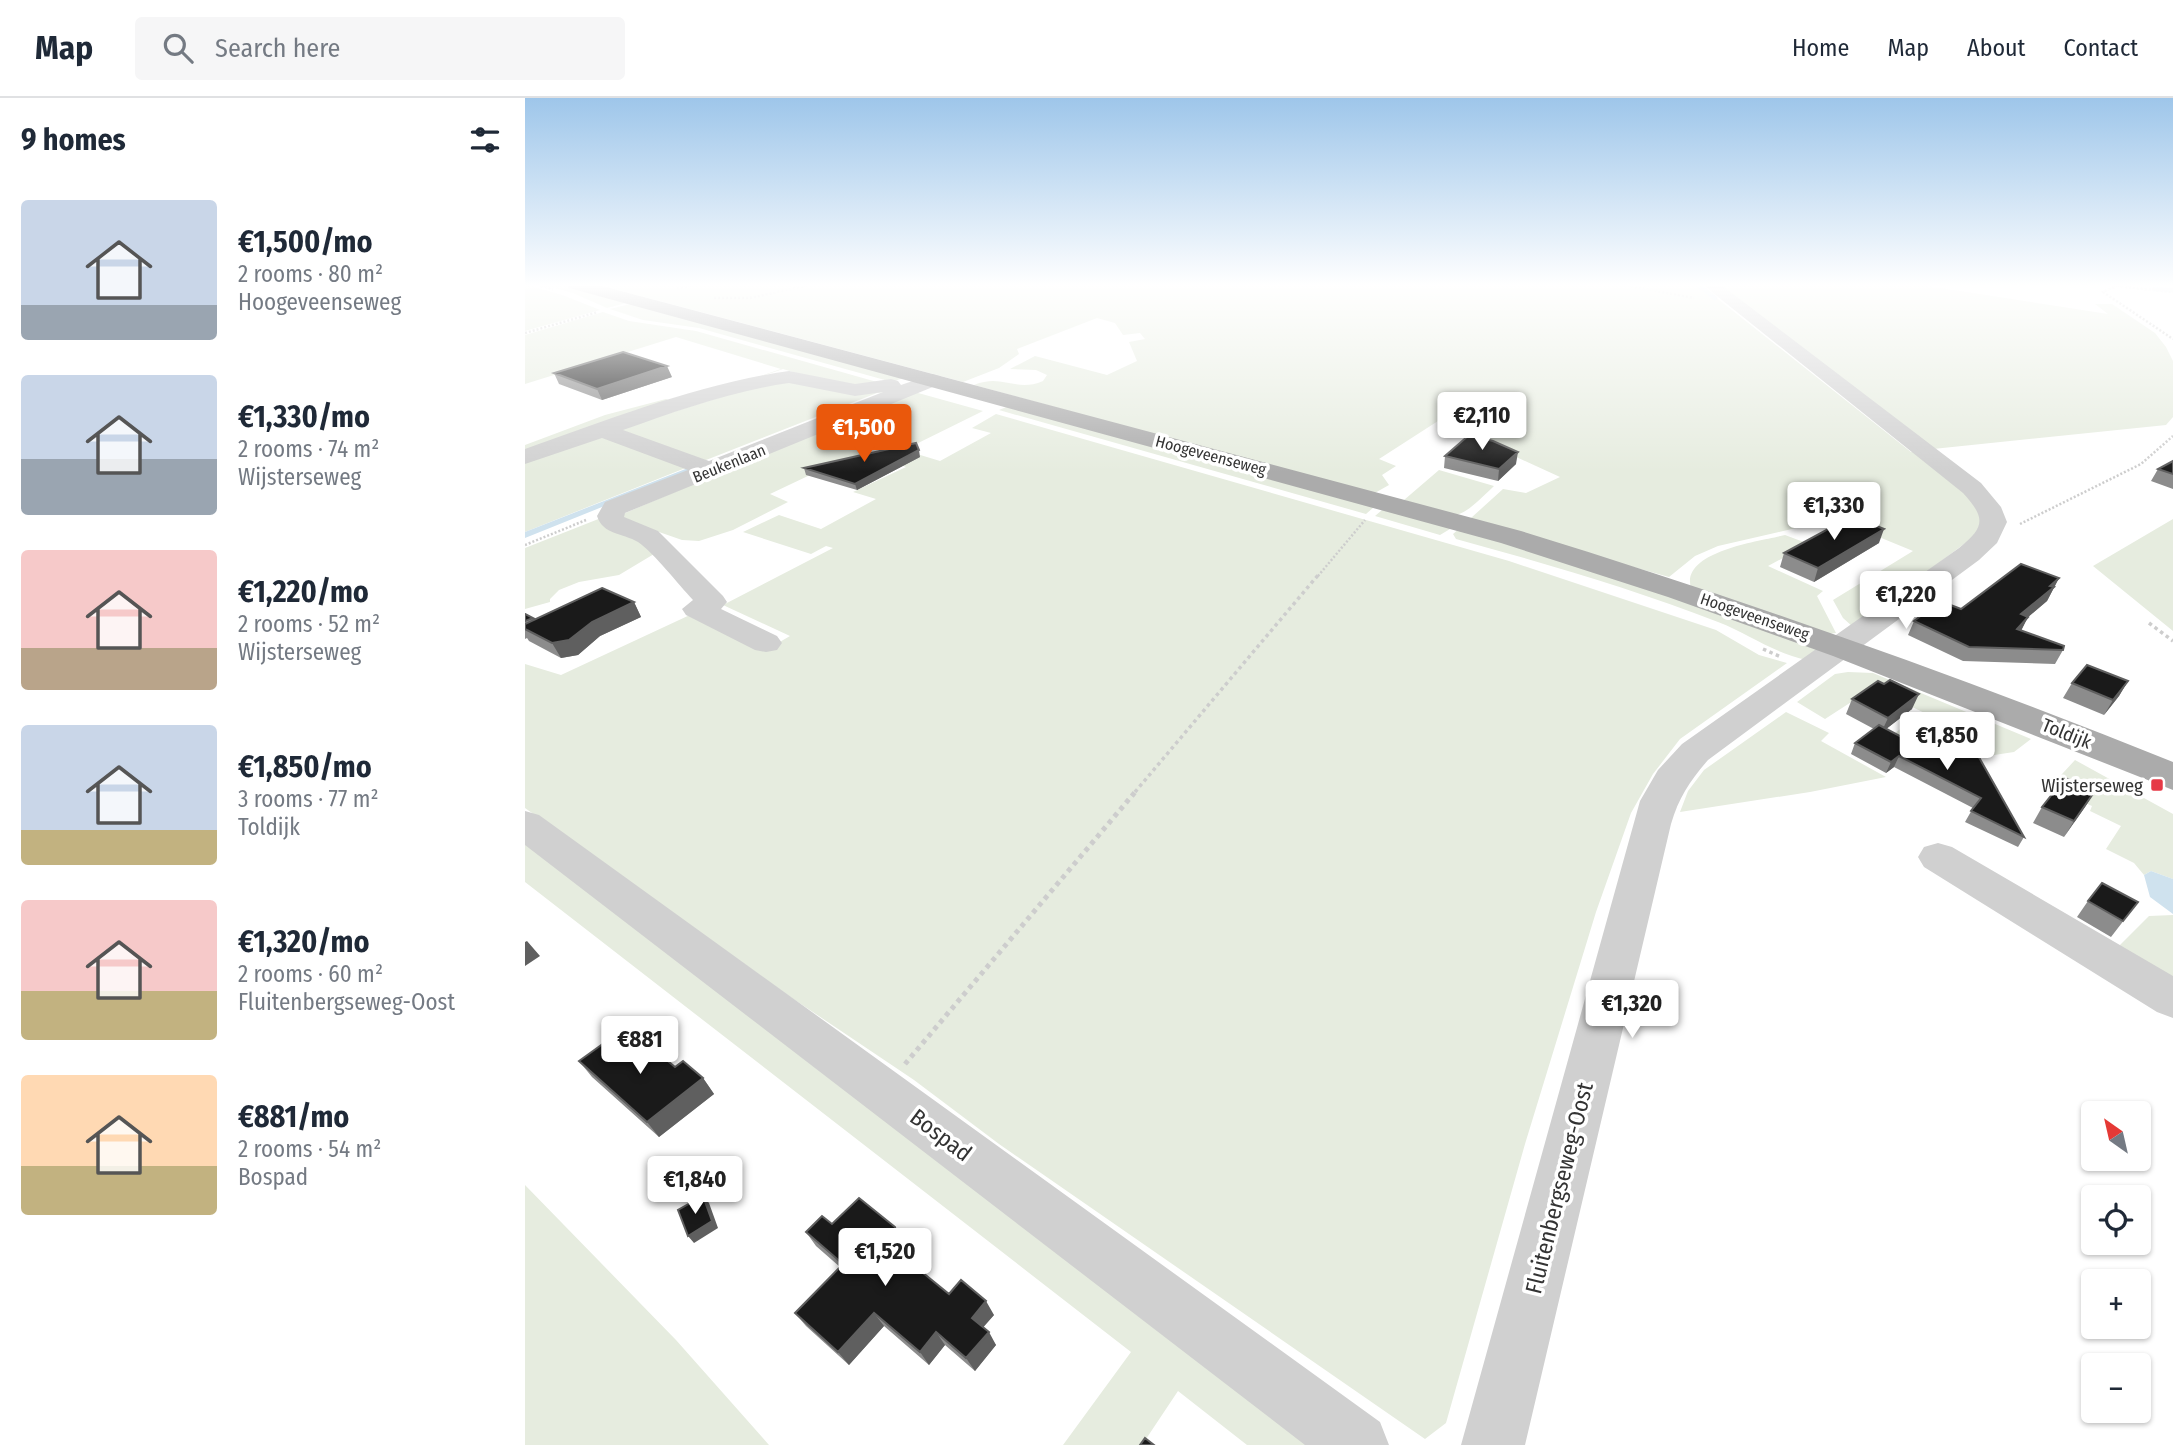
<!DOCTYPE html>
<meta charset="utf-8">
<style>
body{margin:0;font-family:"Fira Sans Condensed",sans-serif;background:#f6f6f7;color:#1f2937;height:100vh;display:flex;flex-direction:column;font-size:26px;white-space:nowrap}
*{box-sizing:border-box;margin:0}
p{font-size:23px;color:#747a83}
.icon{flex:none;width:38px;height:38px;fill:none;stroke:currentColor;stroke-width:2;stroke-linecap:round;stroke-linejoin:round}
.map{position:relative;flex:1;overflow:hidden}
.details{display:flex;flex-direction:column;background:#fff;width:525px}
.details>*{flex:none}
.needle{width:46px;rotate:326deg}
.controls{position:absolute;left:1556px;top:1003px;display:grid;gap:14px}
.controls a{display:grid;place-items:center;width:70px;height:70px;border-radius:7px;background:#fff;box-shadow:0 2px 5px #0004;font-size:35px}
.price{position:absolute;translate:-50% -60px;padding:0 16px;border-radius:7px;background:#fff;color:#222;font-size:23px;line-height:46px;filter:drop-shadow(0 2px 4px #0008)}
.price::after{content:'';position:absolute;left:50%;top:42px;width:21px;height:16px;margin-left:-10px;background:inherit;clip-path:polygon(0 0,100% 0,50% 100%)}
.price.on{background:#ea580c;color:#fff}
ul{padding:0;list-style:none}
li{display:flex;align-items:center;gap:21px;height:175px;padding:0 21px}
li span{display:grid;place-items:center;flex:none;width:196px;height:140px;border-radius:7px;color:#555}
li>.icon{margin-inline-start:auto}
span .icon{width:84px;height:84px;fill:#fffc;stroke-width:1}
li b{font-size:30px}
h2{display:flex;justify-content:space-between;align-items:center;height:84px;padding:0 21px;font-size:30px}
header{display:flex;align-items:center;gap:42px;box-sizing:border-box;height:98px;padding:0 35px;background:#fff;border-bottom:2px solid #e0e1e3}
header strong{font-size:33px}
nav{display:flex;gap:38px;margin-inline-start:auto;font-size:24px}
.search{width:490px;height:63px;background:#f6f6f7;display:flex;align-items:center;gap:18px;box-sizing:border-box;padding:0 24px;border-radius:7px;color:#747a83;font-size:26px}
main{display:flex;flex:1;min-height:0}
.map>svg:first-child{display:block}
</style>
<header>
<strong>Map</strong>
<div class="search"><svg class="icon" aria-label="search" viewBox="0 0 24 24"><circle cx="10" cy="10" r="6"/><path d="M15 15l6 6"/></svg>Search here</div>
<nav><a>Home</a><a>Map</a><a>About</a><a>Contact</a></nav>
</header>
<main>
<section class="details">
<h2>9 homes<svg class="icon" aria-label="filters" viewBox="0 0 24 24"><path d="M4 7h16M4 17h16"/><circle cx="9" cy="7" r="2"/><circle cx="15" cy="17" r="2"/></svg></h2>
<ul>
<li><span style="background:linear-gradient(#c9d6e8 75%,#9aa5b1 0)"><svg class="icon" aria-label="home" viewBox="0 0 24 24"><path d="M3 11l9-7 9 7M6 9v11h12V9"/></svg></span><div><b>€1,500/mo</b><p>2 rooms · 80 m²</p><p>Hoogeveenseweg</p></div></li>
<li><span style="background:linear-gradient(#c9d6e8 60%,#9aa5b1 0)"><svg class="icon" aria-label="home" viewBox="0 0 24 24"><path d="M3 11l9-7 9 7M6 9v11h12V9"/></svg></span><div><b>€1,330/mo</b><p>2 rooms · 74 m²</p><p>Wijsterseweg</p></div></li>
<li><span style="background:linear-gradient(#f6c9c9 70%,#b9a48a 0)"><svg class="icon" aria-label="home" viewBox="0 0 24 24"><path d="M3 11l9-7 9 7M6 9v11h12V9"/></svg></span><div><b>€1,220/mo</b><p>2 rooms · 52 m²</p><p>Wijsterseweg</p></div></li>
<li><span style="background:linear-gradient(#c9d6e8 75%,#c2b280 0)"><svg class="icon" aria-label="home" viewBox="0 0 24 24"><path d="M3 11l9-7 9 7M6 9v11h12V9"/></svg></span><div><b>€1,850/mo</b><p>3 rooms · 77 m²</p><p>Toldijk</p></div></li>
<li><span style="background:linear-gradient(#f6c9c9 65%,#c2b280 0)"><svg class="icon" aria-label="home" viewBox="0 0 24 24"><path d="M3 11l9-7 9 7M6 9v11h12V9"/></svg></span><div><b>€1,320/mo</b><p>2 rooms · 60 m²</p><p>Fluitenbergseweg-Oost</p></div></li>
<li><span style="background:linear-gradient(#ffd9b3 65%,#c2b280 0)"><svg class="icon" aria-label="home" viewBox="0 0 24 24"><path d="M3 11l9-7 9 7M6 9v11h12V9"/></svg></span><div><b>€881/mo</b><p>2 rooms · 54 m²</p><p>Bospad</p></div></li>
</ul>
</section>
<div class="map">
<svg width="1648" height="1347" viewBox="0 0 1648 1347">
<rect width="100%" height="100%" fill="#fff"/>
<path fill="#e6ecdf" d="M 0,186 L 40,198 L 75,212 L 0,233 Z
M 14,186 L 38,186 L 105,204 L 82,210 L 48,195 Z
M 71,186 L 1174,186 L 1386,354 L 1391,353 L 1439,391 L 1455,413 L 1455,434 L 1328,529 L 1318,520 L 1308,502 L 1388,453 L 1293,414 L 1275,417 L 1285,424 L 1271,430 L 1193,448 L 1170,458 L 1144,479 L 947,424 L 946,420 L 978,391 L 1001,395 L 1035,379 L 913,323 L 854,361 L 871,368 L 857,377 L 864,387 L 848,396 L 449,287 C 478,275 490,295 518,283 L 522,277 L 511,272 L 485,271 L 510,258 L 582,277 L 612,263 L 604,244 L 620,241 L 615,235 L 598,237 L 590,225 L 572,220 L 492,251 L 494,256 L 474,270 L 438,284 Z
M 1191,186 L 1390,186 L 1583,216 L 1570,206 L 1587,206 L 1630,235 L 1641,249 L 1648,263 L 1648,319 L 1641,327 L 1408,351 Z
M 109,205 L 378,280 L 367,284 L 174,230 L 118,222 L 85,211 Z
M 78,214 L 104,223 L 171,233 L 352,284 L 338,289 L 308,286 L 258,271 L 178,298 L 256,271 L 151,239 L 0,286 L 0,237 Z
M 248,283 L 379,292 L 352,295 L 176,364 L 93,331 Z
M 386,293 L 458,313 L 379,352 L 415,363 L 466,335 L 447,330 L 471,316 L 984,463 L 1191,532 L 1234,557 L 1262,565 L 1155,641 L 1128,676 L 1106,715 L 1071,814 L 1000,1046 L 921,1325 L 900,1341 L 474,1046 L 389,982 L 267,900 L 0,710 L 0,566 L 36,577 L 167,516 L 241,552 L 265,538 L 198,507 L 308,450 L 301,448 L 286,456 L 218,434 L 254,417 L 296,431 L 351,401 L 328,394 L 381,369 L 371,365 L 370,346 L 341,349 L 340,361 L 304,368 L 245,396 L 263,404 L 208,432 L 174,443 L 157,442 L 91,419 Z
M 141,301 L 149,304 L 0,355 L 0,347 L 80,317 Z
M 484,308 L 849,409 L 841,416 L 474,312 Z
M 77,338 L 163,369 L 0,434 L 0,361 Z
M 914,372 L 969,388 C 927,429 932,420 879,402 Z
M 857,412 L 930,428 L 915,437 L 850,418 Z
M 76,420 L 144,447 L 94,477 L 54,484 L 34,492 L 25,501 L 25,504 L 0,511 L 0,450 Z
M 1648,421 L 1648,533 L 1568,468 Z
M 935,430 L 1086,475 L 1295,553 L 1282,562 C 1248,555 1224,536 1193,524 C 1108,491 1019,465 931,441 L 928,436 Z
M 1260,437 L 1284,446 L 1243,468 L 1298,493 L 1292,498 L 1311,535 L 1303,536 L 1166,490 C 1155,453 1236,443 1260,437 Z
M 1323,574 L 1348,575 L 1506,641 L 1489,654 L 1410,666 L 1400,655 L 1366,638 L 1382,626 L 1398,633 L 1412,621 L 1348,590 L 1300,621 L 1272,604 L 1310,576 Z
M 1261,614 L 1304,635 L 1296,643 L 1361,679 L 1285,694 L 1155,714 L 1163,693 L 1179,672 Z
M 1550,662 L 1648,716 L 1648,781 L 1626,773 L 1619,777 L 1609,765 L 1581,751 L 1596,728 L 1565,713 L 1567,708 L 1525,689 Z
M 0,746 L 800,1347 L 722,1347 L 653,1293 L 617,1347 L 538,1347 L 606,1254 L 0,784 Z
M 1648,817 L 1648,894 L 1586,856 L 1624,818 Z
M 0,1087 L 151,1242 L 244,1347 L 0,1347 Z"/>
<path fill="#cfe2ee" d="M 163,370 L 169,372 L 0,440 L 0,434 Z
M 1626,773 L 1648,781 L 1648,816 L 1625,799 L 1619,777 Z"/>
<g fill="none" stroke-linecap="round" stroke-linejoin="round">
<path stroke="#cfe2ee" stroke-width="4.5" d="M 1172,186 L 1190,200
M 1629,191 L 1648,192"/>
<path stroke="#cdcdcd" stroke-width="2.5" stroke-dasharray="2 2" stroke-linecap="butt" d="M 8,186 L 28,191
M 1094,186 L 1169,200
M 1572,186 L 1648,194
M 1589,189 L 1578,194 L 1648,241
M 152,191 L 172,186
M 189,200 L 225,200 L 289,186
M 0,235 L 73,214
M 1495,426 L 1616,366 L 1648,338
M 0,447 L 61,422
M 793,478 L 840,422"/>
<path stroke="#cdcdcd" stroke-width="3.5" stroke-dasharray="3.5 3.5" stroke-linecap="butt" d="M 1624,525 L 1648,543
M 1238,551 L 1256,559
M 610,694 L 794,476"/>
<path stroke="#cdcdcd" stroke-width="5" stroke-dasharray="4.5 4.5" stroke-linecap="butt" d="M 380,966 L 611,693"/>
<path fill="#d0d0d0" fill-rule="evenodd" d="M 1177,186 L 1195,186 L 1456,385 L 1476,409 L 1482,424 L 1472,445 L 1454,462 L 1183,662 C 1165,683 1154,699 1146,726 L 1000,1347 L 936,1347 L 1115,703 L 1133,672 L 1157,646 L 1434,450 C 1460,429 1461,420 1438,395 Z
M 264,273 L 330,286 L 366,281 L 373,283 L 376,287 L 408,276 L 415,278 L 418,282 L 415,286 L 100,415 L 99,419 L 133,433 L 198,498 L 202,504 L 196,511 L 252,538 L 257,545 L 252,552 L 241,554 L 230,552 L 161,517 L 157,511 L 168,502 C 153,486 129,455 113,444 C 98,435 78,437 72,418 L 80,404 L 163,372 L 77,340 L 0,366 L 0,351 C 86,321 173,286 264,273 ZM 264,285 L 330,298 L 358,294 L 184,363 L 98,332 C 152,313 207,293 264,285 Z
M 0,713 L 14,717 L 855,1324 L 864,1347 L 780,1347 L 0,747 Z
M 1413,745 L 1427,749 L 1648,878 L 1648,920 L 1632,914 L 1399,769 L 1393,759 L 1399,749 Z"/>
<path fill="#ababab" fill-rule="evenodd" d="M 41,186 L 70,186 L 996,433 C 1217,501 1434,578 1648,664 L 1648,692 L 1308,558 L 1143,499 L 976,445 L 44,190 Z"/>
</g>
<path fill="#8c8c8c" d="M 29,275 L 147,279 L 77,302 L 34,286 Z
M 920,358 L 991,366 L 973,383 L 919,370 Z
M 395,359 L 332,392 L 281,377 L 279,370 Z
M 1648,363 L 1648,391 L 1626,383 L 1633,371 Z
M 1354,445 L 1289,484 L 1255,469 L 1259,455 Z
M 1534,480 L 1522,503 L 1503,519 L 1496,532 L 1538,552 L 1530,566 L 1438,563 L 1383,537 L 1389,523 L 1436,511 Z
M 109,504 L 116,519 L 75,538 L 53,557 L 36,560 L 4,543 L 2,540 L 0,541 L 0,516 L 8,520 L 9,522 Z
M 1603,583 L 1594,598 L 1579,617 L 1538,600 L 1547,585 Z
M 1327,601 L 1387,611 L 1361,631 L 1387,652 L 1451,654 L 1499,739 L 1493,749 L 1440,724 L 1448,710 L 1369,669 L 1361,675 L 1326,656 L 1330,645 L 1349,631 L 1321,616 Z
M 1570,693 L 1539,739 L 1508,725 L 1517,709 Z
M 1563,803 L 1613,804 L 1586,839 L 1552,819 Z
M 98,950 L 150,969 L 178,980 L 189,996 L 134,1039 L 67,979 L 54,963 Z
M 307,1126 L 378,1143 L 383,1163 L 424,1196 L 469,1217 L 458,1229 L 471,1247 L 450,1273 L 420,1247 L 404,1267 L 359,1228 L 324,1267 L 281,1228 L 270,1215 L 315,1169 L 291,1148 L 281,1134 Z"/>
<path fill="#5f5f5f" d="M 142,268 L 147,279 L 77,302 L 72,291 Z
M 394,352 L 395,359 L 332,392 L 330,386 Z
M 993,354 L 991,366 L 973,383 L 974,371 Z
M 1359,431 L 1354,445 L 1289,484 L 1293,470 Z
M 1534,480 L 1522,503 L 1489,531 L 1496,516 Z
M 109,504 L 116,519 L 75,538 L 53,557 L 36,560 L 27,545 L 67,524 Z
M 1503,519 L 1496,533 L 1492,531 Z
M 1603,583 L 1594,598 L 1579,617 L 1588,602 Z
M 1394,596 L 1387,611 L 1356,635 L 1363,620 Z
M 1374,658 L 1369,669 L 1361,675 L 1366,664 Z
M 1570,693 L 1560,709 L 1539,739 L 1549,723 Z
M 2,843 L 15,858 L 0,868 L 0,844 Z
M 178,980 L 189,996 L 134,1039 L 122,1024 Z
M 178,1098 L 184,1105 L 193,1130 L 169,1145 L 163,1138 Z
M 370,1129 L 378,1143 L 385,1171 L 376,1157 Z
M 461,1203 L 469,1217 L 455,1233 L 447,1220 Z
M 349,1215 L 359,1228 L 324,1267 L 313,1254 Z
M 411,1234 L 420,1247 L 404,1267 L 395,1254 Z
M 464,1234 L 471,1247 L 450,1273 L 441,1260 Z"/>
<path fill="#1a1a1a" stroke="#5f5f5f" stroke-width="2" d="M 98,254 L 142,268 L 72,291 L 29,275 Z
M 944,337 L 968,343 L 993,354 L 974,371 L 920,358 Z
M 391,345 L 394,352 L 330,386 L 279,370 Z
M 1648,363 L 1648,376 L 1633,371 Z
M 1327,418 L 1359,431 L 1293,470 L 1259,455 Z
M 1496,466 L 1534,480 L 1525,488 L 1529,489 L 1496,516 L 1503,519 L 1492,531 L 1539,548 L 1538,552 L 1444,549 L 1389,523 L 1415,503 L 1436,511 Z
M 77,490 L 109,504 L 67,524 L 44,542 L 27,545 L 0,531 L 0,526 Z
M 0,516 L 8,520 L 0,523 Z
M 1562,567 L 1603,583 L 1588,602 L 1547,585 Z
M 1365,582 L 1394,596 L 1363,620 L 1327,601 L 1353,583 L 1359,586 Z
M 1354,627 L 1390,646 L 1381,652 L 1451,654 L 1499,739 L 1446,713 L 1456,700 L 1374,658 L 1366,664 L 1330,645 Z
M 1540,680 L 1570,693 L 1549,723 L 1517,709 Z
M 1577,785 L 1613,804 L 1598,823 L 1563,803 Z
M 114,939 L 150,969 L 158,963 L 178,980 L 122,1024 L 54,963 L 86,940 L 98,950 Z
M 178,1098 L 187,1123 L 163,1138 L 153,1112 Z
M 334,1100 L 370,1129 L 376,1157 L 424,1196 L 436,1182 L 461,1203 L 447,1220 L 464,1234 L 441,1260 L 411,1234 L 395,1254 L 349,1215 L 313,1254 L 270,1215 L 318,1166 L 281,1134 L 297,1118 L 307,1126 Z
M 620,1340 L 629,1347 L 615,1347 Z"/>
<linearGradient id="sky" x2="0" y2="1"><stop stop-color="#9ec6ea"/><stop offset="0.5" stop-color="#fff"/><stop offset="1" stop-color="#fff" stop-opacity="0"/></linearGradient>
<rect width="1648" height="374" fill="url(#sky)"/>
<rect fill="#e63946" stroke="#fff" stroke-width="2.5" x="1625" y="680" width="14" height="14" rx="3.5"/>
<g text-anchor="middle" stroke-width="7" stroke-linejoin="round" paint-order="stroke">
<g font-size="16" fill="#333" stroke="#fff">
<text transform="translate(686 357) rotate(15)" y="6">Hoogeveenseweg</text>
<text transform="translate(204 365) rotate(-22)" y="6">Beukenlaan</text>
<text transform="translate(1230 518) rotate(19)" y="6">Hoogeveenseweg</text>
</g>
<g font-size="19" fill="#333" stroke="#fff">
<text transform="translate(1542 635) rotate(22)" y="7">Toldijk</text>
</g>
<g font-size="19" fill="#333" stroke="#fff" text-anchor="end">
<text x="1618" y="694">Wijsterseweg</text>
</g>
<g font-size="23" fill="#333" stroke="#fff">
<text transform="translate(416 1037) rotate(37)" y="8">Bospad</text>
<text transform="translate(1034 1090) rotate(-76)" y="8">Fluitenbergseweg-Oost</text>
</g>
</g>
</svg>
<div class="controls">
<a><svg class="needle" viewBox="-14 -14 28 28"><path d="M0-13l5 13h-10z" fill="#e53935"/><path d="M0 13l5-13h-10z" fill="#747a83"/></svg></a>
<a><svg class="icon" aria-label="locate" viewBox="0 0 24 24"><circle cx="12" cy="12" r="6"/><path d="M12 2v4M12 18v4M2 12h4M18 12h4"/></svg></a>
<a>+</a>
<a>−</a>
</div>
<b class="price" style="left:957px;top:354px">€2,110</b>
<b class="price on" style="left:339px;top:366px">€1,500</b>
<b class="price" style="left:1309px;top:444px">€1,330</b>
<b class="price" style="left:1381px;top:533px">€1,220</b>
<b class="price" style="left:1422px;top:674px">€1,850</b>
<b class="price" style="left:1107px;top:942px">€1,320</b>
<b class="price" style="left:115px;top:978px">€881</b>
<b class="price" style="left:170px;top:1118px">€1,840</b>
<b class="price" style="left:360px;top:1190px">€1,520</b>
</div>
</main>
